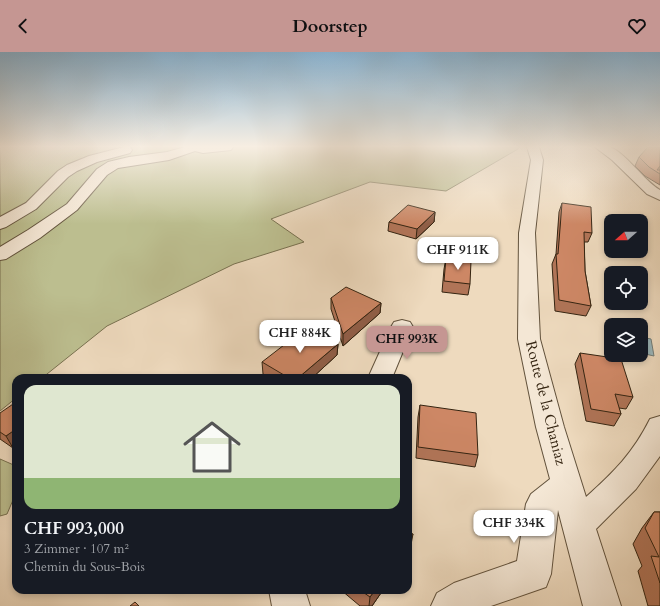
<!DOCTYPE html>
<html lang="de">
<meta charset="utf-8">
<style>
body{margin:0;font-family:Cardo,serif;background:#20242c;color:#f1f3f6;height:100vh;display:flex;flex-direction:column;font-size:15px;white-space:nowrap}
*{box-sizing:border-box;margin:0}
p{font-size:13px;color:#9ea1a6}
.icon{flex:none;width:22px;height:22px;fill:none;stroke:currentColor;stroke-width:2;stroke-linecap:round;stroke-linejoin:round}
.map{position:relative;flex:1;overflow:hidden}
.side{position:absolute;left:12px;top:322px;width:400px;height:220px;display:flex;flex-direction:column;background:#171b24;border-radius:12px;box-shadow:0 2px 6px #0003}
.side>*{flex:none}
.needle{width:26px;rotate:249deg}
.buttons{position:absolute;left:604px;top:162px;display:grid;gap:8px}
.buttons a{display:grid;place-items:center;width:44px;height:44px;border-radius:8px;background:#171b24;box-shadow:0 2px 6px #0003;font-size:20px}
.price{position:absolute;translate:-50% -34px;padding:0 9px;border-radius:8px;background:#fff;color:#222;font-size:13px;line-height:26px;filter:drop-shadow(0 1px 2px #0008)}
.price::after{content:'';position:absolute;left:50%;top:24px;width:12px;height:9px;margin-left:-6px;background:inherit;clip-path:polygon(0 0,100% 0,50% 100%)}
.price.current{background:#c59692;color:#111}
ul{padding:0;list-style:none}
li{display:grid;align-content:center;gap:8px;height:212px;padding:0 12px}
li span{display:grid;place-items:center;height:124px;border-radius:12px;color:#555}
li>.icon{margin-inline-start:auto}
span .icon{width:72px;height:72px;fill:#fffc;stroke-width:1}
li b{font-size:17px}
header{display:flex;justify-content:space-between;align-items:center;height:52px;padding:0 12px;background:#c59692;color:#111;font-size:18px;font-weight:700}
.map>svg:first-child{display:block}
</style>
<header><svg class="icon" aria-label="back" viewBox="0 0 24 24"><path d="M15 5l-7 7 7 7"/></svg>Doorstep<svg class="icon" aria-label="heart" viewBox="0 0 24 24"><path d="M12 20l-8-8c-3-5 5-10 8-4 3-6 11-1 8 4z"/></svg></header>
<div class="map">
<svg width="660" height="554" viewBox="0 0 660 554">
<rect width="100%" height="100%" fill="#eedabe"/>
<filter id="stains"><feTurbulence type="fractalNoise" baseFrequency=".005" numOctaves="4"/><feColorMatrix values="0 0 0 0 .2 0 0 0 0 .09 0 0 0 0 .02 0 0 0 .5 -.17"/></filter>
<radialGradient id="worn" r=".72"><stop offset=".6" stop-color="#630" stop-opacity="0"/><stop offset="1" stop-color="#630" stop-opacity=".3"/></radialGradient>
<path fill="#bcbe8f" stroke="#787150" d="M 0,95 L 519,95 L 518,97 L 446,139 L 370,130 L 271,167 L 304,190 L 234,212 L 107,274 L 42,326 L 16,326 L 16,346 L 0,359 Z
M 0,407 L 16,414 L 16,441 L 7,462 L 0,464 Z"/>
<path fill="#9db8bb" stroke="#737d77" d="M 641,285 L 651,287 L 654,304 L 641,301 Z"/>
<g fill="none" stroke-linecap="round" stroke-linejoin="round">
<g stroke="#62523c" stroke-width="2">
<path id="minor" d="M 124,95 L 130,95 L 132,98 L 130,101 L 97,110 L 77,119 L 68,125 L 36,157 L 6,175 L 0,177 L 0,165 L 26,151 L 58,119 L 67,113 L 89,104 Z
M 185,95 L 233,95 L 231,98 L 203,101 L 195,99 L 169,108 L 118,116 L 107,123 L 77,158 L 40,186 L 6,207 L 0,208 L 0,195 L 28,178 L 67,152 L 97,117 L 108,110 L 129,105 L 167,100 Z
M 527,95 L 539,95 L 543,108 L 535,181 L 540,287 L 564,375 L 586,445 C 614,420 633,401 650,367 L 660,364 L 660,404 L 636,437 L 596,477 L 621,554 L 583,554 L 558,458 L 551,522 L 546,535 L 491,554 L 431,554 L 437,541 L 454,531 L 517,509 L 526,452 L 531,442 L 550,427 L 536,375 L 518,287 L 519,181 L 531,108 Z
M 595,95 C 599,95 606,94 610,95 C 627,102 643,128 660,138 L 660,148 L 647,142 L 612,108 Z
M 402,268 L 410,270 L 413,275 L 392,326 L 368,326 L 391,275 L 394,270 Z
M 269,538 L 305,538 L 310,554 L 272,554 Z"/>
</g>
<use href="#minor" fill="#f4e7d5" fill-rule="evenodd"/>
</g>
<path fill="#b07457" stroke="#342411" d="M 660,95 L 660,133 L 645,124 L 635,114 L 639,105 Z
M 562,151 L 592,181 L 588,190 L 584,190 L 585,219 L 591,254 L 586,264 L 555,259 L 552,212 L 556,202 L 559,160 Z
M 435,160 L 434,170 L 416,187 L 388,179 L 389,170 Z
M 446,206 L 470,232 L 468,243 L 442,240 L 444,217 Z
M 331,246 L 381,251 L 380,261 L 343,294 L 331,257 Z
M 338,292 L 337,303 L 312,326 L 270,326 L 263,322 L 262,310 Z
M 580,301 L 633,345 L 626,357 L 619,356 L 621,362 L 614,374 L 586,369 L 575,312 Z
M 420,353 L 478,403 L 475,415 L 416,406 L 418,365 Z
M 0,361 L 13,396 L 0,387 Z
M 654,460 L 660,460 L 660,554 L 648,554 L 638,519 L 642,514 L 633,492 L 642,476 Z
M 341,538 L 383,538 L 372,554 L 360,554 Z"/>
<path fill="#905e47" stroke="#342411" d="M 435,160 L 434,170 L 416,187 L 417,177 Z
M 381,251 L 380,261 L 343,294 L 343,282 Z
M 338,292 L 337,303 L 312,326 L 298,326 Z
M 16,377 L 16,394 L 13,396 L 6,384 Z
M 413,482 L 410,498 L 408,501 L 408,490 Z
M 375,538 L 383,538 L 372,554 L 369,554 L 370,545 Z"/>
<path fill="#cd8765" stroke="#342411" d="M 648,95 L 660,95 L 660,114 L 657,118 L 660,118 L 660,122 L 649,115 L 639,105 Z
M 562,151 L 591,155 L 592,181 L 584,180 L 585,219 L 591,254 L 559,248 L 556,202 L 558,202 Z
M 408,153 L 435,160 L 417,177 L 389,170 Z
M 446,206 L 471,209 L 470,232 L 444,229 Z
M 346,235 L 381,251 L 343,282 L 331,246 Z
M 306,276 L 338,292 L 298,326 L 289,326 L 262,310 Z
M 580,301 L 621,307 L 633,345 L 615,342 L 621,362 L 591,357 Z
M 16,350 L 16,377 L 6,384 L 0,380 L 0,361 Z
M 420,353 L 476,361 L 478,403 L 418,395 Z
M 654,460 L 660,460 L 660,531 L 651,504 L 659,505 L 645,476 Z
M 408,479 L 413,482 L 408,490 Z
M 360,538 L 375,538 L 370,545 Z
M 135,550 L 139,554 L 130,554 Z"/>
<linearGradient id="sky" x2="0" y2="1"><stop stop-color="#8ab6d6"/><stop offset="0.55" stop-color="#f7eee2"/><stop offset="1" stop-color="#f7eee2" stop-opacity="0"/></linearGradient>
<rect width="660" height="172" fill="url(#sky)"/>
<g text-anchor="middle" stroke-width="3.5" stroke-linejoin="round" paint-order="stroke">
<g font-size="15" fill="#342411" stroke="#f4e7d5">
<text transform="translate(546 351) rotate(76)" y="5">Route de la Chaniaz</text>
</g>
</g>
<rect width="100%" height="100%" filter="url(#stains)"/>
<rect width="100%" height="100%" fill="url(#worn)"/>
</svg>
<div class="buttons">
<a><svg class="needle" viewBox="-14 -14 28 28"><path d="M0-13l5 13h-10z" fill="#e53935"/><path d="M0 13l5-13h-10z" fill="#9ea1a6"/></svg></a>
<a><svg class="icon" aria-label="locate" viewBox="0 0 24 24"><circle cx="12" cy="12" r="6"/><path d="M12 2v4M12 18v4M2 12h4M18 12h4"/></svg></a>
<a><svg class="icon" aria-label="layers" viewBox="0 0 24 24"><path d="M12 4l9 5-9 5-9-5zM3 14l9 5 9-5"/></svg></a>
</div>
<b class="price" style="left:458px;top:219px">CHF 911K</b>
<b class="price" style="left:300px;top:302px">CHF 884K</b>
<b class="price current" style="left:407px;top:308px">CHF 993K</b>
<b class="price" style="left:514px;top:492px">CHF 334K</b>
<section class="side">
<ul>
<li><span style="background:linear-gradient(#dfe7d0 75%,#8fb573 0)"><svg class="icon" aria-label="home" viewBox="0 0 24 24"><path d="M3 11l9-7 9 7M6 9v11h12V9"/></svg></span><div><b>CHF 993,000</b><p>3 Zimmer · 107 m²</p><p>Chemin du Sous-Bois</p></div></li>
</ul>
</section>
</div>
